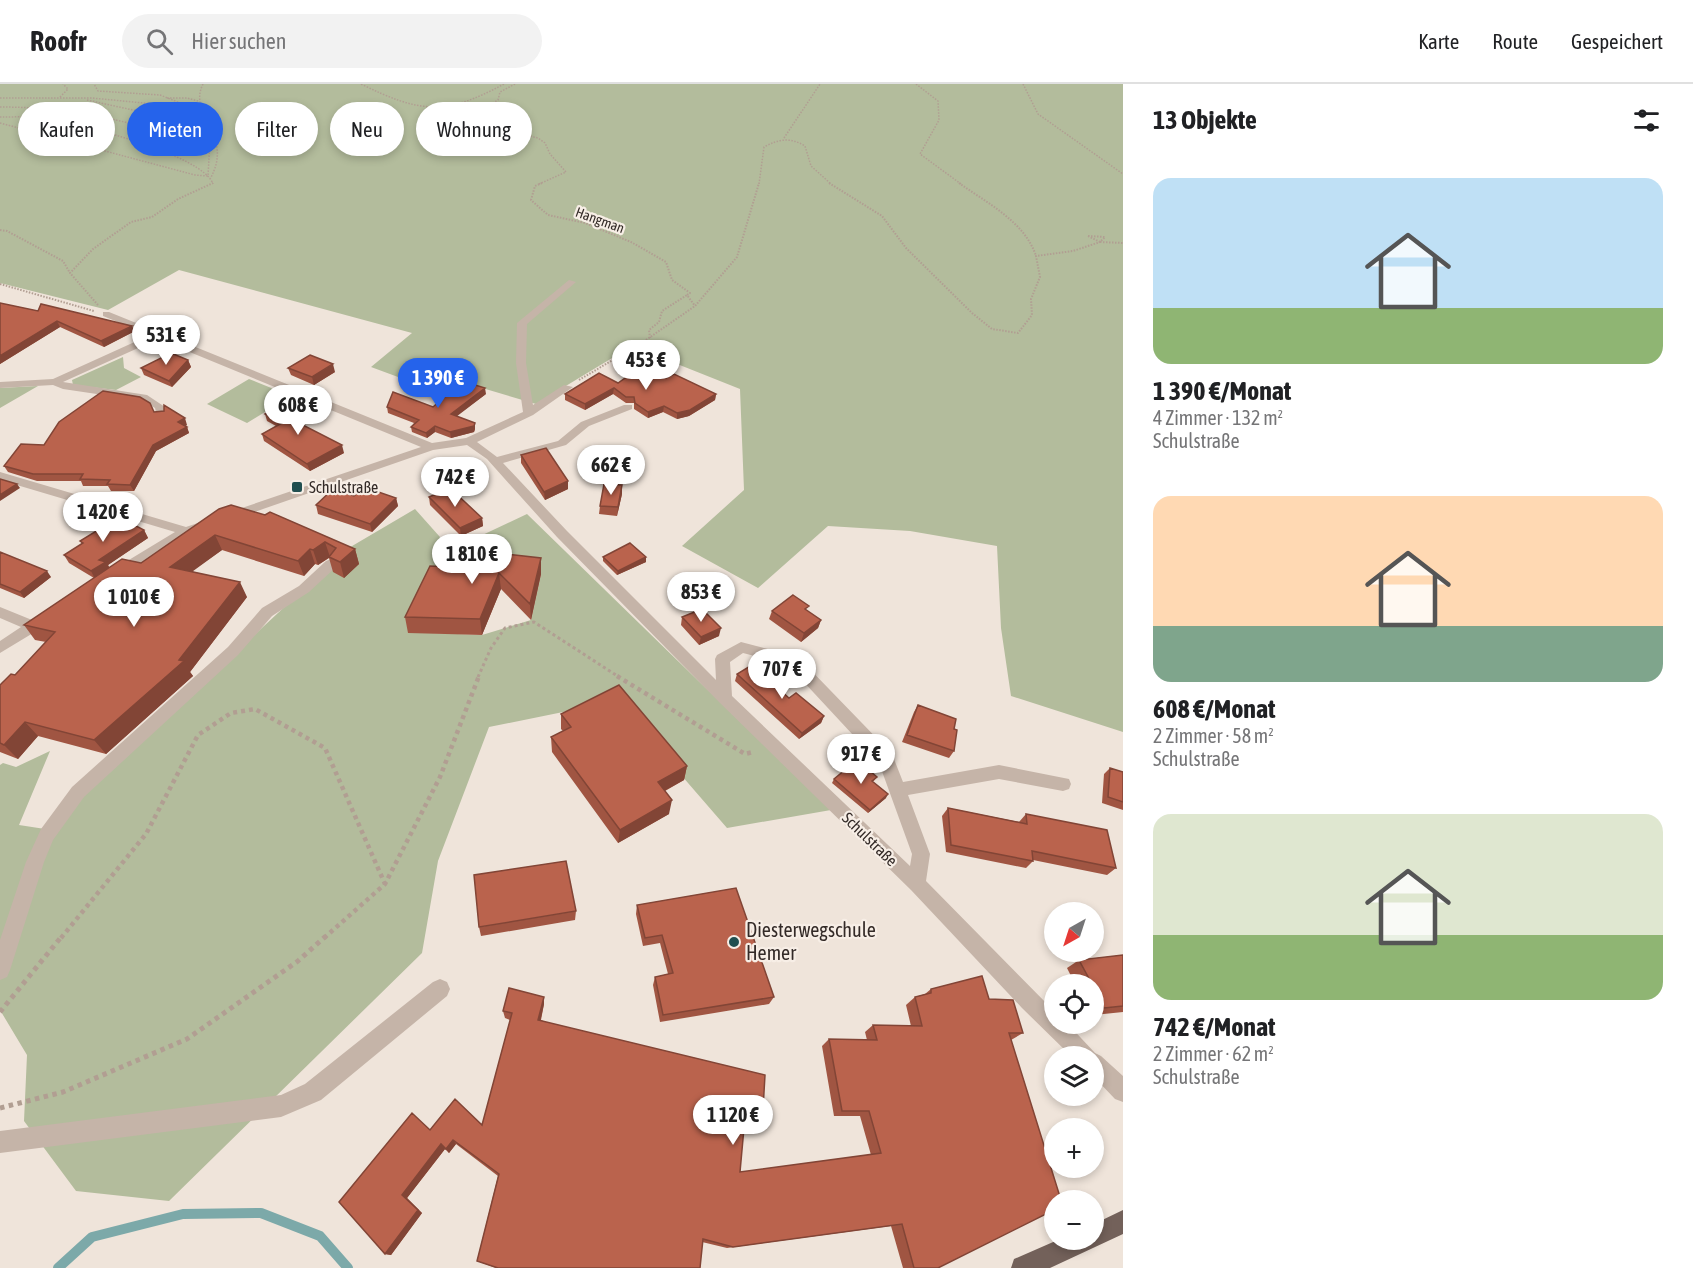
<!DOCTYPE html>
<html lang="de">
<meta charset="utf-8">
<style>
body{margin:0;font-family:"Asap Condensed",sans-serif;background:#f2f2f2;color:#202124;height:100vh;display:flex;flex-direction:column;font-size:22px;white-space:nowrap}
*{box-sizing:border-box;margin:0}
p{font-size:20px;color:#757577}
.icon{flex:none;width:33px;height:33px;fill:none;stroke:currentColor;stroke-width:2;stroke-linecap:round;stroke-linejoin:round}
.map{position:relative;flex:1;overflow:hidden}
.side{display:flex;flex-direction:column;background:#fff;width:570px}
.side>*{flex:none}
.guide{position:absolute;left:18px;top:18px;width:570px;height:54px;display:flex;gap:12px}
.needle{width:39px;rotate:219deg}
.controls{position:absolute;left:1044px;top:818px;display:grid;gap:12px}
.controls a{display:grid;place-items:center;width:60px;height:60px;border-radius:50%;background:#fff;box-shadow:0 3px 9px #0003;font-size:30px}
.price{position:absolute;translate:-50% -51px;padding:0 14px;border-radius:21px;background:#fff;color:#222;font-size:20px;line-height:39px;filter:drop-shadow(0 2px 3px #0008)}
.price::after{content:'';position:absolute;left:50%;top:36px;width:18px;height:14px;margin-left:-9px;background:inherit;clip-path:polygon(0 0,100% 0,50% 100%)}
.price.current{background:#2563eb;color:#fff}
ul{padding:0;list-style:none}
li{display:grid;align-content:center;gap:12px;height:318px;padding:0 30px}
li span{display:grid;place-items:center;height:186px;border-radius:18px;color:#555}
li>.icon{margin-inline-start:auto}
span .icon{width:108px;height:108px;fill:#fffc;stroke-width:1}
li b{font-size:26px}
h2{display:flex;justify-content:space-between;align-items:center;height:72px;padding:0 30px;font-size:26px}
.chip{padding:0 21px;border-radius:27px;background:#fff;box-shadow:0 3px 9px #0003;font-size:21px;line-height:54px}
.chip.current{background:#2563eb;color:#fff}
header{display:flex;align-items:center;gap:36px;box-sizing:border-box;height:84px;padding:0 30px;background:#fff;border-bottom:2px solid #e0e0e0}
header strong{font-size:28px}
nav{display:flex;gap:33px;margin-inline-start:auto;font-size:21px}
.search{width:420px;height:54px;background:#f2f2f2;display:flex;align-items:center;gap:15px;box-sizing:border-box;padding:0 21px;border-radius:33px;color:#757577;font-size:22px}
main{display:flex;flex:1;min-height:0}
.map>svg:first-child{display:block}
</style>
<header>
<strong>Roofr</strong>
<div class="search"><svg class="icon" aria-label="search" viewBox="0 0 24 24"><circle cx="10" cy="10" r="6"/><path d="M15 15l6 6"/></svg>Hier suchen</div>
<nav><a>Karte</a><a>Route</a><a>Gespeichert</a></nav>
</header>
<main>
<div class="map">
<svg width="1123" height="1184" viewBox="0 0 1123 1184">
<rect width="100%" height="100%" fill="#efe4da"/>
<path fill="#b3bc9c" d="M 0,0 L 1123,0 L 1123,648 L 1011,612 L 1001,544 L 997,462 L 910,447 L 828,442 L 758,504 L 682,462 L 744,406 L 740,305 L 632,262 L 536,320 L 462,298 L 444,310 L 371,283 L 412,249 L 179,186 L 108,226 L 0,199 Z
M 123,273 L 124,284 L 141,293 L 116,306 L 73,301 L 72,296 Z
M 249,295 L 291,312 L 247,339 L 207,320 Z
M 38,302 L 0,324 L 0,304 Z
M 415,425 L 448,462 L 408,548 L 482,551 L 531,536 L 541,490 L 479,484 L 457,463 L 527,430 L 831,726 L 727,744 L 617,617 L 489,643 L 438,777 L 422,869 L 169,1117 L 76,1107 L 24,1037 L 27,971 L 0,926 L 0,681 L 3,679 L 16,683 L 50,667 L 19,741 L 45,745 L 347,465 Z"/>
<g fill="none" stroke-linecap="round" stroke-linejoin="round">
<path stroke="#7ca9a9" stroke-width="10" d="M 58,1184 L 92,1153 L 183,1130 L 261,1129 L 320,1152 L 348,1184"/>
<path stroke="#b19e92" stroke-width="1.5" stroke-dasharray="1.5 1.5" stroke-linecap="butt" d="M 203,0 C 187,32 235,51 210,95
M 361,0 C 420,29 445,32 504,0
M 515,0 L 500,8 L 498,16 L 480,27 L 496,44 L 538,54 L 545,59 L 550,70 L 566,88 L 539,100
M 916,0 L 938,17 L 939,36 L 920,70 L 961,100
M 1023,0 L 1038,30 L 1123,90
M 60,13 L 68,5 L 63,0
M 0,14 L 92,14 L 185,23
M 167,14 L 187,14 L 198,17
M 87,16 L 142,28 L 204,47
M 0,23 C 73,23 142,38 209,66
M 0,33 C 16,33 35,32 51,35 C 83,41 203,71 213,100
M 0,39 L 195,91 L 208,92 L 210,57 L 193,24 L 160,11 L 98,7 L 94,0
M 784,54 L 820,0
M 759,100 L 764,63 C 779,55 790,53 805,62 L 811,82 L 831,100"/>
<path stroke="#b19e92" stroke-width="2" stroke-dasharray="1.5 1.5" stroke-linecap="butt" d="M 542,99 L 535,102 L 531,116 L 548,131 L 585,139 L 631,158 L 666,178 L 672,196 L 690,209 L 687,211 L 695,222
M 829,99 L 882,132 L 906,164 L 972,229 L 992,245 L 1018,249 L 1032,231 L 1031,215 L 1040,193 L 1036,172 L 1073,167 L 1100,158
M 959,99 C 987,119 1025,138 1036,172
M 0,146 L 7,147 L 63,177 L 70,189
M 1088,152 L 1105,153 L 1100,158 Z
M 1100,158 L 1123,159
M 0,200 L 94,227
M 98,221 L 70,189 L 93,165 L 131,138 L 152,133 L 178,115 L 213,99
M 650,254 L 649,246 L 659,238 L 662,227 L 687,211
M 579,296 L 643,258 L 695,222 L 737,173 L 759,99"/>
<path stroke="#b19e92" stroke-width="3" stroke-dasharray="3 3" stroke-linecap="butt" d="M 478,593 L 491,564 L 505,544 L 534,538 L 619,593"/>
<path stroke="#b19e92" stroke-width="4.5" stroke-dasharray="4 4" stroke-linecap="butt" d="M 617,592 L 745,670 L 753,668
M 61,854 L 146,750 L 198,651 L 231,629 L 255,625 L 325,664 L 385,800
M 324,854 L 385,800 L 440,693 L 479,592"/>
<path stroke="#b19e92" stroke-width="5" stroke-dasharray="4.5 4.5" stroke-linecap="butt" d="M 0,928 L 62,852
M 0,1024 L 63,1008 L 187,955 L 298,877 L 326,852"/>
<path fill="#c5b4a8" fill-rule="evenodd" d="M 569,196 L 576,198 L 527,240 L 526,279 L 533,321 L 564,301 L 573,303 L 533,331 L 477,358 L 497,373 L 558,357 L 581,338 L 624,321 L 632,321 L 632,325 L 589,342 L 566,361 L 503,379 L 567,447 L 716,596 L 715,575 L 717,571 L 741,558 L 798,573 L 892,670 L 903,698 L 999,681 L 1069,695 L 1071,700 L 1069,705 L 1063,707 L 999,695 L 908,711 L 930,770 L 926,797 L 1054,927 L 1054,939 L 1067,939 L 1095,969 L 1101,972 L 1123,992 L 1123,1018 L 1115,1015 L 1094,993 L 1094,972 L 1071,972 L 1022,924 L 911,806 L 719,618 L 557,453 L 487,375 L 467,361 L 433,366 L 191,450 L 119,493 L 114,491 L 112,488 L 114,485 L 175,448 L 0,396 L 0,388 L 186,443 L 421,363 L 158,255 L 63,298 L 147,311 L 165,323 L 165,332 L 157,332 L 155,324 L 144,317 L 63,305 L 53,301 L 0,304 L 0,298 L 53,295 L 150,251 L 103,232 L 103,228 L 109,228 L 432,359 L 466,354 L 523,328 L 516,279 L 517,239 ZM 743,569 L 788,581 L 879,679 L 912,770 L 910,782 L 732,612 L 730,578 Z
M 331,475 L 338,480 L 336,483 L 309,508 L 272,532 L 238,571 L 84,713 L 53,756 L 44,778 L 10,886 L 7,893 L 0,896 L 0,856 L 26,778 L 41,745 L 72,703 L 228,563 L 262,524 L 299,502 L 326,477 Z
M 0,523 L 32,536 L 43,531 L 50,536 L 48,540 L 0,569 L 0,557 L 21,543 L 0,534 Z
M 440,895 L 447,898 L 450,905 L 447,912 L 321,1016 L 281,1033 L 0,1069 L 0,1047 L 281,1011 L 305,1000 L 433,898 Z"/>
<path fill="#73615a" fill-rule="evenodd" d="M 1123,1126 L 1123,1150 L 1050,1184 L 1011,1184 L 1014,1175 L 1060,1155 L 1094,1155 L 1094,1140 Z"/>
</g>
<path fill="#a05542" d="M 0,219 L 135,247 L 104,263 L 60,243 L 0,280 Z
M 188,276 L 191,283 L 172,303 L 144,291 L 141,284 Z
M 288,284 L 335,288 L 314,301 L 291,291 Z
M 666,294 L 716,310 L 715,316 L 689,332 L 677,335 L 663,328 L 648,334 L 634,325 L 634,319 L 626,319 L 613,310 L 585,326 L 565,316 L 565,310 L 618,299 Z
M 486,310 L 456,332 L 475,339 L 475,345 L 474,348 L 451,354 L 435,348 L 427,354 L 412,348 L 411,343 L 414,339 L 388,329 L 387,323 L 433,323 Z
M 154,328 L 187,341 L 185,342 L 187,343 L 189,349 L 156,367 L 134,407 L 111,407 L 108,402 L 83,402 L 81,397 L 37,397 L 8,388 L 4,382 L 44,361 Z
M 265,330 L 303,336 L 299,339 L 344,369 L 310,387 L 264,357 L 262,350 L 276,342 L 267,337 Z
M 521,371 L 568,397 L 568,405 L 545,416 L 521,379 Z
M 622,410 L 617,432 L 599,430 L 600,422 Z
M 354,412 L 396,414 L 398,422 L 372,448 L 318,430 L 316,421 Z
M 429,413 L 482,434 L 483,442 L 461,452 L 430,421 Z
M 219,425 L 355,465 L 359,480 L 344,494 L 333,488 L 329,474 L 318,481 L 315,480 L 304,492 L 222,466 L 192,487 L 247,513 L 190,588 L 193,592 L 106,670 L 38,652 L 18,675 L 0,668 L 0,601 L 15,591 L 46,558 L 35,556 L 24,541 L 94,494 L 69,479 L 64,471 L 82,460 L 80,457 L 144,446 L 148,454 L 108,481 L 109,483 L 141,479 Z
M 478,467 L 541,490 L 531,536 L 501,505 L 482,551 L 408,549 L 405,533 L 450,483 L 478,469 Z
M 0,468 L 51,493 L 24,514 L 0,504 Z
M 603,473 L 646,478 L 617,491 L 603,477 Z
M 772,527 L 821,536 L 818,544 L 801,558 L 769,535 Z
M 682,533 L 719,552 L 699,561 L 681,541 Z
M 737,590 L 789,614 L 824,632 L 821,639 L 799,655 L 735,597 Z
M 918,621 L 954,645 L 954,667 L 949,674 L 902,658 L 914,628 Z
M 561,630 L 687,682 L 684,696 L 665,707 L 669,730 L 618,759 L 552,668 L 551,653 L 563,647 L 561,645 Z
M 1110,684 L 1123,688 L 1123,726 L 1102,719 L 1104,690 Z
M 877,693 L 873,698 L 886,714 L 868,729 L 832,699 L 834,695 Z
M 948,724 L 1019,738 L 1026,730 L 1116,784 L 1107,791 L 1033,776 L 1033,777 L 1026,784 L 946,768 L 942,732 Z
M 637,821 L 774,913 L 769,920 L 660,938 L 653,901 L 655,893 L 668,890 L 660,859 L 643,862 L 636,830 Z
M 576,827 L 575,836 L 481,852 L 479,843 Z
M 1123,871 L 1123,928 L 1094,931 L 1094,900 L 1075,900 L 1067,884 L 1079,876 Z
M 931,905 L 989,915 L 1023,949 L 1011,956 L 938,1184 L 903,1184 L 891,1142 L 727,1164 L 702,1158 L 700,1184 L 496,1184 L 477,1177 L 498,1092 L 456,1060 L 449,1069 L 445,1065 L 407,1114 L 422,1129 L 391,1171 L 385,1170 L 430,1046 L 482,1041 L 510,936 L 505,934 L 503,927 L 544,920 L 541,936 L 763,1025 L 758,1031 L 745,1028 L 740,1088 L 871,1071 L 860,1032 L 834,1032 L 822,962 L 829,955 L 867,956 L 865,948 L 873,941 L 911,942 L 906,921 L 915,913 L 925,910 Z"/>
<path fill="#824536" d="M 57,237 L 60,243 L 0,280 L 0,272 Z
M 132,242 L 135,247 L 104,263 L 101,257 Z
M 188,276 L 191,283 L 172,303 L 169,297 Z
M 333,280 L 335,288 L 314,301 L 312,293 Z
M 485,304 L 486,310 L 452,336 L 451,330 Z
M 614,304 L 613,310 L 585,326 L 585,320 Z
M 716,310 L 715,316 L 689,332 L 677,335 L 677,329 Z
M 664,322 L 663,328 L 648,334 L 648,328 Z
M 301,329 L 303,336 L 293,342 L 291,335 Z
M 185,334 L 187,341 L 181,344 L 178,338 Z
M 475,339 L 475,345 L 474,348 L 451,354 L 450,348 Z
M 435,342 L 435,348 L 427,354 L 426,349 Z
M 187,343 L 189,349 L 156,367 L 134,407 L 130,401 L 153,361 Z
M 342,361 L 344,369 L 310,387 L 307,380 Z
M 568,397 L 568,405 L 545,416 L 544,408 Z
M 17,400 L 20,404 L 0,417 L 0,411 Z
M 622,401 L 622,410 L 617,432 L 618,423 Z
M 396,414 L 398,422 L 372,448 L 370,440 Z
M 482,434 L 483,442 L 461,452 L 460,444 Z
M 144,446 L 148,454 L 108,481 L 110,485 L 95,495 L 91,487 L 99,476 Z
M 215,451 L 222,466 L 178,498 L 170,483 Z
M 325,458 L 330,473 L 318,481 L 313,466 Z
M 310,465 L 315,480 L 304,492 L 298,477 Z
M 355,465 L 359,480 L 344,494 L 340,478 Z
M 646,473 L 646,478 L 617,491 L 618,487 Z
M 541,474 L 541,490 L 531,536 L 530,520 Z
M 47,487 L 51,493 L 24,514 L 20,508 Z
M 499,489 L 501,505 L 482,551 L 480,535 Z
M 240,498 L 247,513 L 190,588 L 193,592 L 106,670 L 94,656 L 179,576 Z
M 821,536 L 818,544 L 801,558 L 804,549 Z
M 721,544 L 719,552 L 699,561 L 701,553 Z
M 824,632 L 821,639 L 799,655 L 802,649 Z
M 25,638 L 38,652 L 18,675 L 4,661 Z
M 687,682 L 684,696 L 655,712 L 658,698 Z
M 888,710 L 886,714 L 868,729 L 870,726 Z
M 672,716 L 669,730 L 618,759 L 620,746 Z
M 544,913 L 544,920 L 539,943 L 538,936 Z
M 453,1056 L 456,1060 L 449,1069 L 446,1065 Z
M 441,1060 L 445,1065 L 407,1114 L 422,1129 L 391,1171 L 385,1170 L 402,1111 Z"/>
<path fill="#ba634d" stroke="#824536" stroke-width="1.5" d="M 0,219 L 38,227 L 41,220 L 132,242 L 101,257 L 57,237 L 0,272 Z
M 171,269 L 188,276 L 169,297 L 141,284 Z
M 310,271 L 333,280 L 312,293 L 288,284 Z
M 639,284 L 666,294 L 674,290 L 716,310 L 690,326 L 677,329 L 664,322 L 648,328 L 635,319 L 634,313 L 626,313 L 614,304 L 585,320 L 565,310 L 599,289 L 618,299 Z
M 462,297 L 485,304 L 451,330 L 475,339 L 474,342 L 450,348 L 435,342 L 426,349 L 411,343 L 419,336 L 387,323 L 393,308 L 433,323 Z
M 103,307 L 140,313 L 150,319 L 154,328 L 164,327 L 164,321 L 185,334 L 178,338 L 187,343 L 153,361 L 130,401 L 107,400 L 110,396 L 80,395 L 83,390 L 33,390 L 4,382 L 21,360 L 44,361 L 59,338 Z
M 284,319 L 301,329 L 291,335 L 342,361 L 307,380 L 262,350 L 282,339 L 265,330 Z
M 546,364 L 568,397 L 544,408 L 521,371 Z
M 0,395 L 17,400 L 0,411 Z
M 604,400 L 622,401 L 618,423 L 600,422 Z
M 364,403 L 396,414 L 370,440 L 316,421 L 333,405 L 354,412 Z
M 450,404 L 482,434 L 460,444 L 429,413 Z
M 231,421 L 265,431 L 270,428 L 355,465 L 340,478 L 329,473 L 336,464 L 325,458 L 313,466 L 310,465 L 298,477 L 215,451 L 170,483 L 240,498 L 179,576 L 184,577 L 94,656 L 25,638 L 4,661 L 0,659 L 0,601 L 11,590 L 15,591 L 55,548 L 24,541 L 122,475 L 141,479 L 219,425 Z
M 119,433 L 144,446 L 99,476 L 106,478 L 91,487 L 64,471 L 83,459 L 80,457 Z
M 630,459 L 646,473 L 618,487 L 603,473 Z
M 478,467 L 541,474 L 530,520 L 499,489 L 480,535 L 405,533 L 430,482 L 450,483 L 479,469 Z
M 0,468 L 47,487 L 20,508 L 0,500 Z
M 793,511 L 809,522 L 805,525 L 821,536 L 804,549 L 772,527 Z
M 702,525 L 721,544 L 701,553 L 682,533 Z
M 752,581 L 789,614 L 796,609 L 824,632 L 802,649 L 737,590 Z
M 619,601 L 687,682 L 658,698 L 672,716 L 620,746 L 551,653 L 571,643 L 561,630 Z
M 918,621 L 956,635 L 954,645 L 957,646 L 954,667 L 907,651 Z
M 857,676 L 877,693 L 872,697 L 888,710 L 870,726 L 834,695 Z
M 1110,684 L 1123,688 L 1123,718 L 1108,713 Z
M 948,724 L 1027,740 L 1026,730 L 1107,746 L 1116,784 L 1032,767 L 1033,777 L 951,761 Z
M 566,777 L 576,827 L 479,843 L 474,791 Z
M 736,804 L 774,913 L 663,931 L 655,893 L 673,889 L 662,851 L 645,854 L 637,821 Z
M 1123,871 L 1123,922 L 1104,924 L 1094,904 L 1094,900 L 1092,900 L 1079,876 Z
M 982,892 L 989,915 L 1013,916 L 1023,949 L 1009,949 L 1061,1116 L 1054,1116 L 1054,1126 L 938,1184 L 914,1184 L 902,1140 L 733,1163 L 703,1155 L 700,1184 L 498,1184 L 477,1177 L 499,1090 L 453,1056 L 446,1065 L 441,1060 L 402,1111 L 418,1126 L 385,1170 L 339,1118 L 412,1029 L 430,1046 L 455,1015 L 482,1041 L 512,929 L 503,927 L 509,904 L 544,913 L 538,936 L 765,991 L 763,1025 L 746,1022 L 740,1088 L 881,1069 L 869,1027 L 842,1027 L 829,955 L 877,956 L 873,941 L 922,942 L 915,913 L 931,909 L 931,905 Z"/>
<g fill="#214f50" stroke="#f7eee6" stroke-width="2">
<rect x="291" y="397" width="12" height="12" rx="3"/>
<circle cx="734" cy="858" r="6"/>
</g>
<g text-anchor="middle" stroke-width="4.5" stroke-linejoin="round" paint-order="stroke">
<g font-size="14" fill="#332a27" stroke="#f7eee6">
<text transform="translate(600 136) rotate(20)" y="5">Hangman</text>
</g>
<g font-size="16" fill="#332a27" stroke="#f7eee6" text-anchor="start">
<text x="309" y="409">Schulstraße</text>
</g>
<g font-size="16" fill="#332a27" stroke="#f7eee6">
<text transform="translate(870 755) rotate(44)" y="6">Schulstraße</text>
</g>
<g font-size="20" fill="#332a27" stroke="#f7eee6" text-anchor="start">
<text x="746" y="853">Diesterwegschule<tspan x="746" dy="23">Hemer</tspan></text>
</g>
</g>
</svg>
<div class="controls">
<a><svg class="needle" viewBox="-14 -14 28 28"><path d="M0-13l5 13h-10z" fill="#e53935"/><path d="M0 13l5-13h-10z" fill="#757577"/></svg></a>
<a><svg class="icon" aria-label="locate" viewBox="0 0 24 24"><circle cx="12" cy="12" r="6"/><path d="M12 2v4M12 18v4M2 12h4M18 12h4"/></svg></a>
<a><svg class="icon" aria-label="layers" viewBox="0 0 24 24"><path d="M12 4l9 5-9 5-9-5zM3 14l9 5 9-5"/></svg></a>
<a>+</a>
<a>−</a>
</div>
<b class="price" style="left:166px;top:282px">531 €</b>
<b class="price" style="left:646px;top:307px">453 €</b>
<b class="price current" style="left:438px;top:325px">1 390 €</b>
<b class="price" style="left:298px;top:352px">608 €</b>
<b class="price" style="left:611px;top:412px">662 €</b>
<b class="price" style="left:455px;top:424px">742 €</b>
<b class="price" style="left:103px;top:459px">1 420 €</b>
<b class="price" style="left:472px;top:501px">1 810 €</b>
<b class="price" style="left:701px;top:539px">853 €</b>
<b class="price" style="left:134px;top:544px">1 010 €</b>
<b class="price" style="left:782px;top:616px">707 €</b>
<b class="price" style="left:861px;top:701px">917 €</b>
<b class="price" style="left:733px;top:1062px">1 120 €</b>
<div class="guide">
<a class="chip">Kaufen</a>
<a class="chip current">Mieten</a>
<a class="chip">Filter</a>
<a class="chip">Neu</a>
<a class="chip">Wohnung</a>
</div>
</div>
<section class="side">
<h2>13 Objekte<svg class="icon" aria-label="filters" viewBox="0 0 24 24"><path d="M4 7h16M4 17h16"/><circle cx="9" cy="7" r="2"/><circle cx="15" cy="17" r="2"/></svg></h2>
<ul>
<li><span style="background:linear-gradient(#bfe0f5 70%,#8fb573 0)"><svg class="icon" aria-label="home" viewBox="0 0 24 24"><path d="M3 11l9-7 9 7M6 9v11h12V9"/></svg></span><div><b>1 390 €/Monat</b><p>4 Zimmer · 132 m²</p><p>Schulstraße</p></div></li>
<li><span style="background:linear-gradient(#ffd9b3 70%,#7fa58c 0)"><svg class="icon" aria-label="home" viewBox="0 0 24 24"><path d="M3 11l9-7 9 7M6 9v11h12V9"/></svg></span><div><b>608 €/Monat</b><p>2 Zimmer · 58 m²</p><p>Schulstraße</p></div></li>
<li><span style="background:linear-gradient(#dfe7d0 65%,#8fb573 0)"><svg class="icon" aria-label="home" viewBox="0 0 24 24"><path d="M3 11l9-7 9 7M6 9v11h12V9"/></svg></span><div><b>742 €/Monat</b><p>2 Zimmer · 62 m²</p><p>Schulstraße</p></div></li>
</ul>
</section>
</main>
